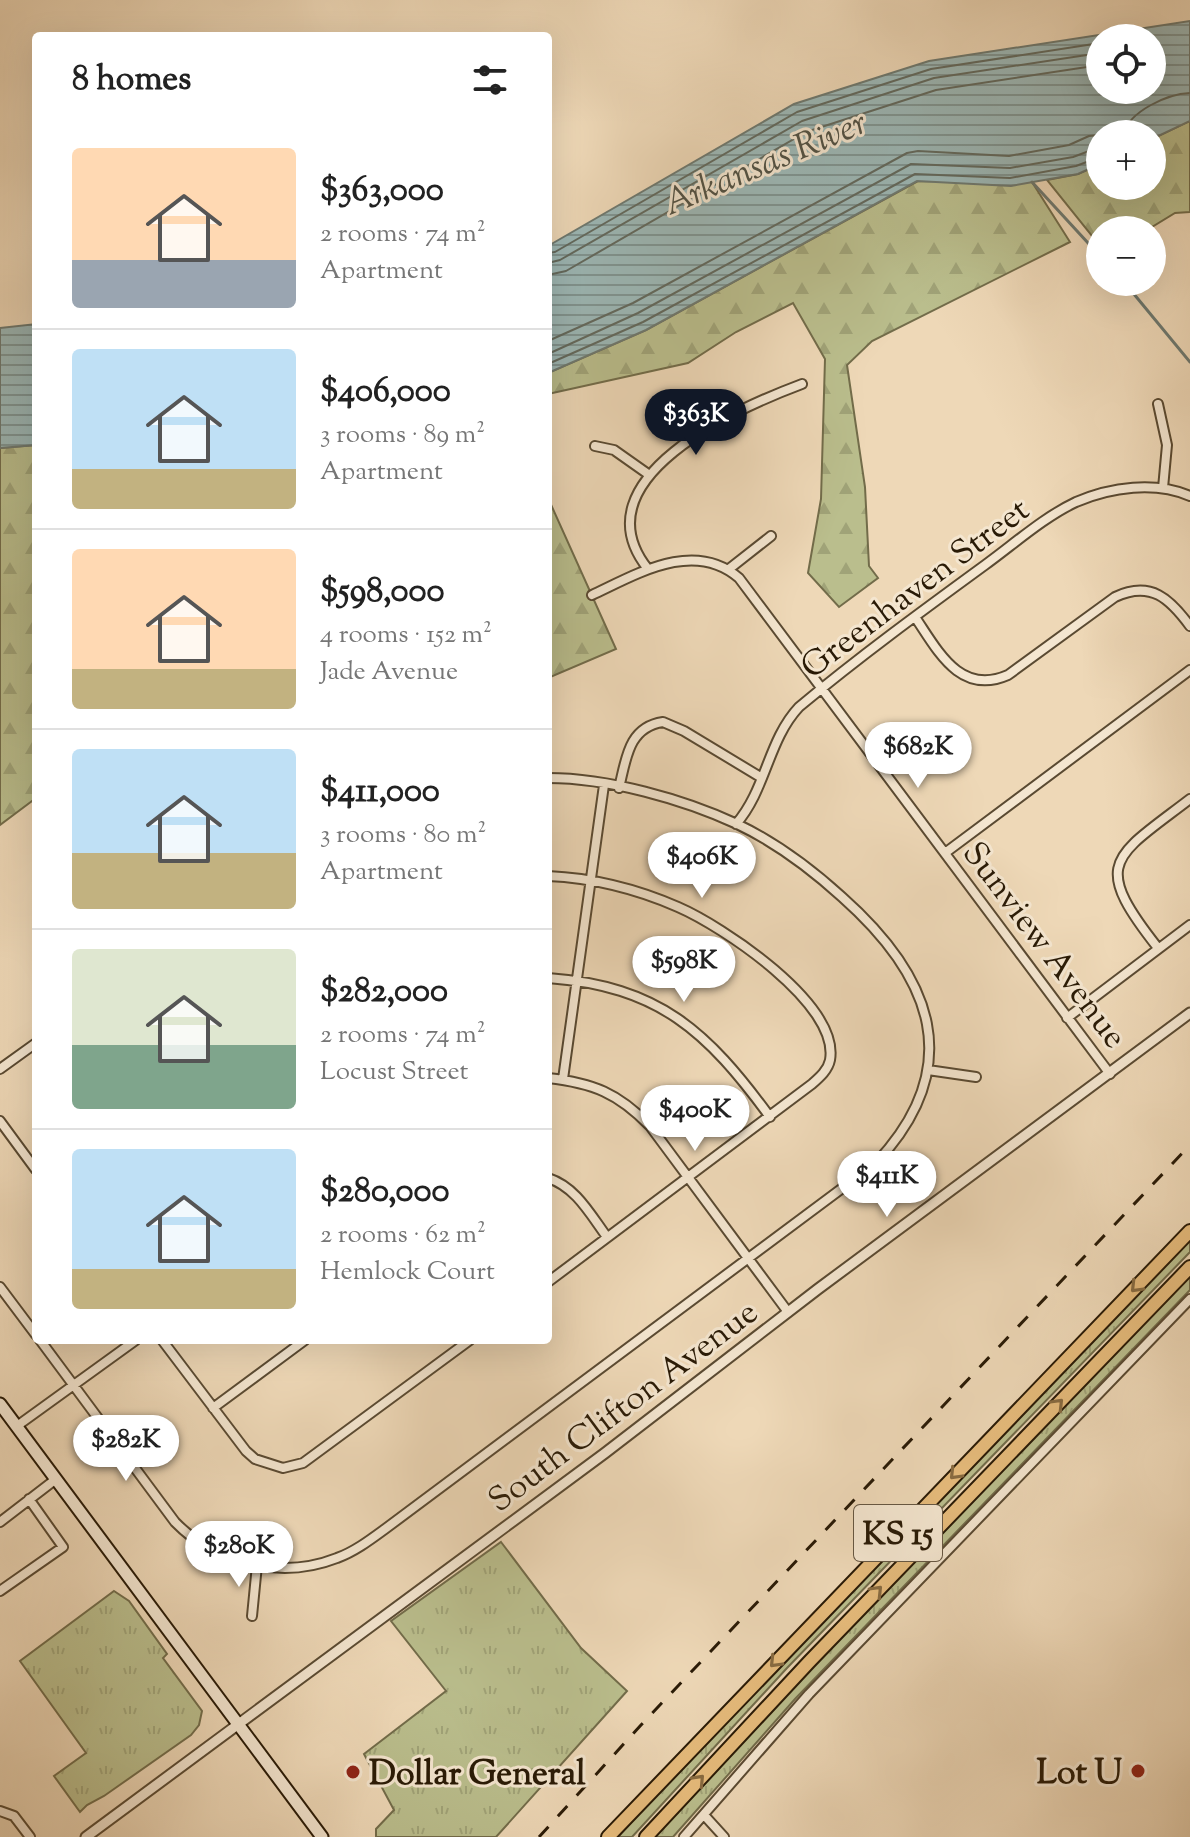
<!DOCTYPE html>
<meta charset="utf-8">
<style>
body{margin:0;font-family:"Sorts Mill Goudy",serif;background:#f2f2f2;color:#222;height:100vh;display:flex;flex-direction:column;font-size:30px;white-space:nowrap}
*{box-sizing:border-box;margin:0}
p{font-size:26px;color:#767676}
.icon{flex:none;width:44px;height:44px;fill:none;stroke:currentColor;stroke-width:2;stroke-linecap:round;stroke-linejoin:round}
.map{position:relative;flex:1;overflow:hidden}
.panel{position:absolute;left:32px;top:32px;width:520px;height:1312px;display:flex;flex-direction:column;background:#fff;border-radius:8px;box-shadow:0 8px 32px #0002}
.panel>*{flex:none}
.controls{position:absolute;left:1086px;top:24px;display:grid;gap:16px}
.controls a{display:grid;place-items:center;width:80px;height:80px;border-radius:50%;background:#fff;box-shadow:0 8px 32px #0002;font-size:40px}
.price{position:absolute;translate:-50% -68px;padding:0 18px;border-radius:28px;background:#fff;color:#222;font-size:26px;line-height:52px;filter:drop-shadow(0 2px 4px #0008)}
.price::after{content:'';position:absolute;left:50%;top:48px;width:24px;height:18px;margin-left:-12px;background:inherit;clip-path:polygon(0 0,100% 0,50% 100%)}
.price.selected{background:#111827;color:#fff}
ul{padding:0;list-style:none}
li{display:flex;align-items:center;gap:24px;height:200px;padding:0 40px}
li+li{border-top:2px solid #e0e0e0}
li span{display:grid;place-items:center;flex:none;width:224px;height:160px;border-radius:8px;color:#555}
li>.icon{margin-inline-start:auto}
span .icon{width:96px;height:96px;fill:#fffc;stroke-width:1}
li b{font-size:34px}
h2{display:flex;justify-content:space-between;align-items:center;height:96px;padding:0 40px;font-size:34px}
.map>svg:first-child{display:block}
</style>
<div class="map">
<svg width="1190" height="1837" viewBox="0 0 1190 1837">
<defs>
<pattern id="grass-tufts" width="24" height="20" patternUnits="userSpaceOnUse" patternTransform="scale(2)"><rect width="24" height="20" fill="#babe8d"/><path d="M3 7l-1-3M5 7V3M7 7l1-3M15 17l-1-3M17 17v-4M19 17l1-3" fill="none" stroke="#a0a378"/></pattern>
<pattern id="forest-firs" width="22" height="20" patternUnits="userSpaceOnUse" patternTransform="scale(2)"><rect width="22" height="20" fill="#babe8d"/><path d="M5 1l3.5 6h-7zM16 11l3.5 6h-7z" fill="#a0a378"/></pattern>
<pattern id="water-rules" width="6" height="5" patternUnits="userSpaceOnUse" patternTransform="scale(2)"><rect width="6" height="5" fill="#9cb8b7"/><path d="M0 2.5h6" fill="none" stroke="#7f9593"/></pattern>
</defs>
<rect width="100%" height="100%" fill="#eed8b7"/>
<filter id="stains"><feTurbulence type="fractalNoise" baseFrequency=".0025" numOctaves="4"/><feColorMatrix values="0 0 0 0 .2 0 0 0 0 .09 0 0 0 0 .02 0 0 0 .5 -.17"/></filter>
<radialGradient id="worn" r=".72"><stop offset=".6" stop-color="#630" stop-opacity="0"/><stop offset="1" stop-color="#630" stop-opacity=".3"/></radialGradient>
<path fill="url(#grass-tufts)" stroke="#726c4a" stroke-width="2" d="M 1190,1239 L 1190,1252 L 787,1668 L 632,1837 L 618,1837 L 660,1790 Z
M 1190,1276 L 1190,1290 L 795,1699 L 673,1837 L 653,1837 L 849,1627 Z
M 501,1542 L 581,1648 L 627,1691 L 496,1837 L 376,1837 L 376,1829 L 394,1810 L 364,1754 L 446,1691 L 391,1621 Z
M 114,1591 L 129,1601 L 167,1654 L 163,1658 L 202,1711 L 199,1725 L 191,1735 L 104,1796 L 87,1805 L 80,1812 L 54,1776 L 86,1753 L 20,1661 Z"/>
<path fill="url(#forest-firs)" stroke="#726c4a" stroke-width="2" d="M 1190,121 L 1190,212 L 1175,213 L 1147,230 L 1100,230 L 1100,246 L 1047,180 L 1078,174 L 1100,164 L 1100,186 L 1152,186 L 1152,139 Z
M 918,181 L 1032,182 L 1070,242 L 872,341 L 847,365 L 865,487 L 869,566 L 878,578 L 839,607 L 808,573 L 821,499 L 825,359 L 793,303 L 736,332 L 688,363 L 548,394 L 548,373 L 646,330 Z
M 36,445 L 36,798 L 0,825 L 0,448 Z
M 548,498 L 616,649 L 548,678 Z"/>
<path fill="url(#water-rules)" stroke="#6e7970" stroke-width="2" fill-rule="evenodd" d="M 1190,21 L 1190,121 L 1152,139 L 1152,134 L 1100,134 L 1100,164 L 1078,174 L 1011,186 L 917,181 L 646,330 L 548,373 L 548,246 L 794,104 L 929,61 ZM 1100,38 L 1152,38 L 1152,90 L 1100,90 Z
M 36,324 L 36,445 L 0,448 L 0,328 Z"/>
<g fill="none" stroke-linecap="round" stroke-linejoin="round">
<path stroke="#62695e" stroke-width="2" d="M 1123,134 C 1130,111 1167,94 1190,93
M 548,253 L 555,252 L 797,112 L 931,69 L 1100,43
M 548,263 L 560,260 L 802,121 L 934,78 L 1100,53
M 548,275 L 566,271 L 806,132 L 936,90 L 1100,65
M 548,341 L 633,303 L 907,153 L 918,151 L 1009,156 L 1069,145 L 1089,136 L 1100,135
M 548,354 L 638,313 L 911,164 L 1010,168 L 1073,157 L 1100,147
M 548,364 L 643,322 L 915,174 L 1010,178 L 1076,166 L 1100,157"/>
<path stroke="#6e7970" stroke-width="3" d="M 1032,182 L 1100,256
M 1124,282 L 1190,362"/>
<g stroke="#5a4a32" stroke-width="12">
<path id="minor" d="M 1158,404 L 1167,445 L 1163,488
M 595,446 L 614,450 L 648,474
M 648,569 C 576,479 738,408 802,384
M 729,569 L 771,536
M 592,595 C 637,574 694,539 739,578 L 1110,1074
M 915,617 C 938,651 960,696 1008,675 L 1115,597 C 1151,580 1170,599 1190,626
M 619,788 C 626,760 628,727 663,722 L 684,731 L 762,778
M 736,824 C 766,790 768,740 799,707 C 859,657 922,611 985,565 C 1014,544 1044,517 1076,502 C 1111,487 1155,481 1190,496
M 945,853 L 1190,670
M 548,876 C 593,878 637,889 678,907 C 722,926 840,1004 830,1060 C 828,1070 820,1077 812,1084 L 548,1282
M 1158,948 C 1090,862 1113,858 1190,799
M 548,978 C 659,986 707,1031 770,1117
M 1067,1018 L 1190,925
M 0,1069 L 36,1043
M 928,1070 L 976,1077
M 548,1078 C 593,1083 618,1093 650,1126 L 788,1312
M 563,1079 L 604,785
M 0,1121 L 36,1170
M 548,1178 C 576,1187 590,1214 607,1237
M 0,1287 L 36,1335
M 40,1340 L 175,1522 C 216,1564 281,1580 337,1558 C 354,1552 370,1540 385,1529 L 876,1163 C 967,1066 932,977 842,897 C 810,868 775,842 737,824 C 683,799 608,778 548,778
M 162,1340 L 246,1451 L 255,1459 L 283,1468 L 303,1463 L 470,1340
M 213,1408 L 305,1340
M 17,1426 L 136,1340
M 0,1522 L 56,1479
M 0,1591 L 63,1547 L 29,1499
M 252,1616 L 257,1565
M 0,1811 L 14,1816 L 30,1837
M 704,1815 L 724,1837
M 684,1837 L 809,1694 L 1190,1299"/>
</g>
<g stroke="#5a4a32" stroke-width="13">
<path id="tertiary" d="M 86,1837 L 605,1453 L 818,1289 L 1190,1013"/>
</g>
<g stroke="#291a06" stroke-width="15">
<path id="secondary" d="M 0,1404 L 322,1837"/>
</g>
<g stroke="#291a06" stroke-width="16">
<path id="primary" d="M 608,1837 L 1190,1231
M 646,1837 L 809,1662 L 1190,1267"/>
</g>
<use href="#minor" stroke="#f4e6d0" stroke-width="8"/>
<use href="#tertiary" stroke="#f4e6d0" stroke-width="9"/>
<use href="#secondary" stroke="#f4e6d0" stroke-width="11"/>
<use href="#primary" stroke="#e7bc7c" stroke-width="12"/>
<path stroke="#291a06" stroke-width="3" stroke-dasharray="14 14" stroke-linecap="butt" d="M 539,1837 L 641,1725 L 1190,1145"/>
</g>
<defs><path id="oneway-chevron" d="M-2-3.5L2.5 0L-2 3.5" fill="none" stroke-width="1.6" stroke-linecap="round" stroke-linejoin="round" transform="scale(2)"/></defs>
<g stroke="#886b41">
<use href="#oneway-chevron" transform="translate(1136 1287) rotate(134)"/>
<use href="#oneway-chevron" transform="translate(1058 1404) rotate(-46)"/>
<use href="#oneway-chevron" transform="translate(955 1474) rotate(134)"/>
<use href="#oneway-chevron" transform="translate(877 1591) rotate(-46)"/>
<use href="#oneway-chevron" transform="translate(775 1662) rotate(134)"/>
<use href="#oneway-chevron" transform="translate(699 1780) rotate(-47)"/>
</g>
<g fill="#8f2418" stroke="#f4e6d0" stroke-width="3">
<circle cx="1138" cy="1771" r="8"/>
<circle cx="353" cy="1772" r="8"/>
</g>
<g text-anchor="middle" stroke-width="6" stroke-linejoin="round" paint-order="stroke">
<rect fill="#f4e6d0" stroke="#665743" stroke-width="2" x="854" y="1505" width="88" height="56" rx="6"/>
<g font-size="32" font-weight="bold" fill="#291a06">
<text x="898" y="1544">KS 15</text>
</g>
<g font-size="34" fill="#291a06" stroke="#f4e6d0">
<text transform="translate(914 587) rotate(-37)" y="12">Greenhaven Street</text>
<text transform="translate(1046 944) rotate(53)" y="12">Sunview Avenue</text>
<text transform="translate(622 1405) rotate(-37)" y="12">South Clifton Avenue</text>
</g>
<g font-size="34" font-weight="bold" fill="#291a06" stroke="#f4e6d0" text-anchor="end">
<text x="1122" y="1783">Lot U</text>
<text x="369" y="1784" text-anchor="start">Dollar General</text>
</g>
<g font-size="36" font-style="italic" fill="#515144" stroke="#f4e6d0">
<text transform="translate(764 161) rotate(-23)" y="13">Arkansas River</text>
</g>
</g>
<rect width="100%" height="100%" filter="url(#stains)"/>
<rect width="100%" height="100%" fill="url(#worn)"/>
</svg>
<div class="controls">
<a><svg class="icon" aria-label="locate" viewBox="0 0 24 24"><circle cx="12" cy="12" r="6"/><path d="M12 2v4M12 18v4M2 12h4M18 12h4"/></svg></a>
<a>+</a>
<a>−</a>
</div>
<b class="price selected" style="left:696px;top:457px">$363K</b>
<b class="price" style="left:918px;top:790px">$682K</b>
<b class="price" style="left:702px;top:900px">$406K</b>
<b class="price" style="left:684px;top:1004px">$598K</b>
<b class="price" style="left:695px;top:1153px">$400K</b>
<b class="price" style="left:887px;top:1219px">$411K</b>
<b class="price" style="left:126px;top:1483px">$282K</b>
<b class="price" style="left:239px;top:1589px">$280K</b>
<section class="panel">
<h2>8 homes<svg class="icon" aria-label="filters" viewBox="0 0 24 24"><path d="M4 7h16M4 17h16"/><circle cx="9" cy="7" r="2"/><circle cx="15" cy="17" r="2"/></svg></h2>
<ul>
<li><span style="background:linear-gradient(#ffd9b3 70%,#9aa5b1 0)"><svg class="icon" aria-label="home" viewBox="0 0 24 24"><path d="M3 11l9-7 9 7M6 9v11h12V9"/></svg></span><div><b>$363,000</b><p>2 rooms · 74 m²</p><p>Apartment</p></div></li>
<li><span style="background:linear-gradient(#bfe0f5 75%,#c2b280 0)"><svg class="icon" aria-label="home" viewBox="0 0 24 24"><path d="M3 11l9-7 9 7M6 9v11h12V9"/></svg></span><div><b>$406,000</b><p>3 rooms · 89 m²</p><p>Apartment</p></div></li>
<li><span style="background:linear-gradient(#ffd9b3 75%,#c2b280 0)"><svg class="icon" aria-label="home" viewBox="0 0 24 24"><path d="M3 11l9-7 9 7M6 9v11h12V9"/></svg></span><div><b>$598,000</b><p>4 rooms · 152 m²</p><p>Jade Avenue</p></div></li>
<li><span style="background:linear-gradient(#bfe0f5 65%,#c2b280 0)"><svg class="icon" aria-label="home" viewBox="0 0 24 24"><path d="M3 11l9-7 9 7M6 9v11h12V9"/></svg></span><div><b>$411,000</b><p>3 rooms · 80 m²</p><p>Apartment</p></div></li>
<li><span style="background:linear-gradient(#dfe7d0 60%,#7fa58c 0)"><svg class="icon" aria-label="home" viewBox="0 0 24 24"><path d="M3 11l9-7 9 7M6 9v11h12V9"/></svg></span><div><b>$282,000</b><p>2 rooms · 74 m²</p><p>Locust Street</p></div></li>
<li><span style="background:linear-gradient(#bfe0f5 75%,#c2b280 0)"><svg class="icon" aria-label="home" viewBox="0 0 24 24"><path d="M3 11l9-7 9 7M6 9v11h12V9"/></svg></span><div><b>$280,000</b><p>2 rooms · 62 m²</p><p>Hemlock Court</p></div></li>
</ul>
</section>
</div>
